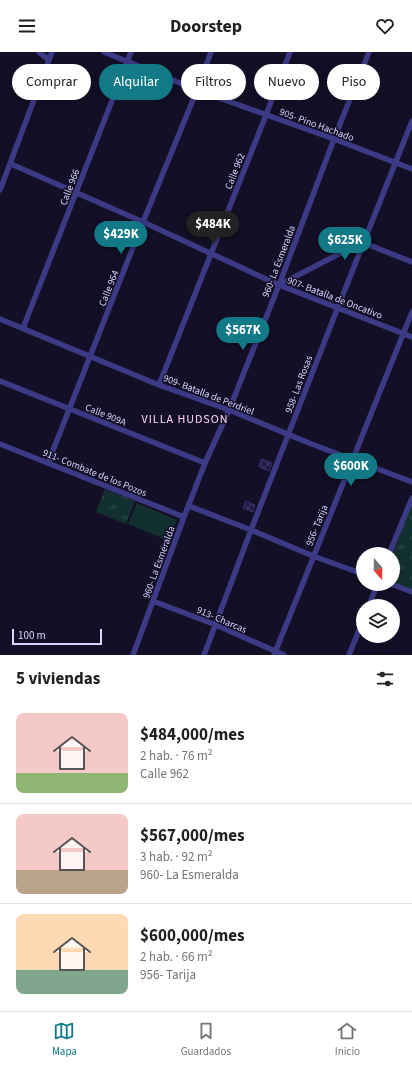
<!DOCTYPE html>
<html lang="es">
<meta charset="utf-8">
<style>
body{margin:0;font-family:"Source Sans 3",sans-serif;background:#f6f6f6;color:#202124;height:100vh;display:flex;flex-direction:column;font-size:15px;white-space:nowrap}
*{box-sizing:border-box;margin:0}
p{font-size:13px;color:#757577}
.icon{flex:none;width:22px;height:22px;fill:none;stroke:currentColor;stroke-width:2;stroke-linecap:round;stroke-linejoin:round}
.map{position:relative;height:603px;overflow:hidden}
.panel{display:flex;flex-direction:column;background:#fff;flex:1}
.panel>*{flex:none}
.guide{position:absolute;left:12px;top:12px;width:388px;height:36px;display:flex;gap:8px}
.needle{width:26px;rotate:160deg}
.fabs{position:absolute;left:356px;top:495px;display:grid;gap:8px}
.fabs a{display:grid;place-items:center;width:44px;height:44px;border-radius:50%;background:#fff;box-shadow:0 4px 16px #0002;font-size:20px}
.scale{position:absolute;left:12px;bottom:10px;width:90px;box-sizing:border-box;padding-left:4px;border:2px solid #d9d4ff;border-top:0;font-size:11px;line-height:14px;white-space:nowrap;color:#d9d4ff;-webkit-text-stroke:3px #130f26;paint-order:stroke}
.price{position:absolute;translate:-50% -34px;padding:0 9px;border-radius:14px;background:#127987;color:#fff;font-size:13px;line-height:26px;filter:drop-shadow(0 1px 2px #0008)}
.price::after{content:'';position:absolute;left:50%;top:24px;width:12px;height:9px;margin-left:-6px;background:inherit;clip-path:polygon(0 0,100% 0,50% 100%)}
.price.selected{background:#222;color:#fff}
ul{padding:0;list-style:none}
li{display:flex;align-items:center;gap:12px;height:100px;padding:0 16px}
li+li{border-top:1px solid #e0e0e0}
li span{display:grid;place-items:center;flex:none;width:112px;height:80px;border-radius:8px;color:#555}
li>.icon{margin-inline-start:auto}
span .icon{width:48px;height:48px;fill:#fffc;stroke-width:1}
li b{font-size:17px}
h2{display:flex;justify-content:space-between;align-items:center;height:48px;padding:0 16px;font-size:17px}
.pill{padding:0 14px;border-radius:18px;background:#fff;box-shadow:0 4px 16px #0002;font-size:14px;line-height:36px}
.pill.selected{background:#127987;color:#fff}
header{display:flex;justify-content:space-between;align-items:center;height:52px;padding:0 16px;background:#fff;font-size:18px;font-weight:700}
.menu{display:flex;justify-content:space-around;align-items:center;height:56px;border-top:1px solid #e0e0e0;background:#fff;font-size:11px;color:#757577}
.menu a{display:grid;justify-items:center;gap:2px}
.menu .selected{color:#127987}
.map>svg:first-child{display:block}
</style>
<header><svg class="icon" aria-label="menu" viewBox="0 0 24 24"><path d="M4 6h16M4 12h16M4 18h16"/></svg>Doorstep<svg class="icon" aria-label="heart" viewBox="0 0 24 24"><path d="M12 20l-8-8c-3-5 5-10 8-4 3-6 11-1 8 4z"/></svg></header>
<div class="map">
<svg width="412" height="603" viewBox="0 0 412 603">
<defs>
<pattern id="park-tufts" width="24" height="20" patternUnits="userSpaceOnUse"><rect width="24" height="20" fill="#12302f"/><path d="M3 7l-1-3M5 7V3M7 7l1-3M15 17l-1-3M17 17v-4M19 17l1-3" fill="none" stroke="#344d4e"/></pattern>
<pattern id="building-cross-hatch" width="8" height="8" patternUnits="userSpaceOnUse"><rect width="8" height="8" fill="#241b47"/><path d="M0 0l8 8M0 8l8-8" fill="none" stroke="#433b63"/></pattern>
</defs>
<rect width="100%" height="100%" fill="#130f26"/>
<path fill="url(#park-tufts)" d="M 105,437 L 135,449 L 126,472 L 96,460 Z
M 412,452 L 412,537 L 393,530 L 393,502 L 392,502 Z"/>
<path fill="#12302f" d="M 137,451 L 177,468 L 169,489 L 128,472 Z"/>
<path fill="url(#building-cross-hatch)" stroke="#3b2d73" d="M 261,407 L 272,411 L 269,419 L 259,415 Z
M 246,449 L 255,453 L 253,460 L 243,456 Z"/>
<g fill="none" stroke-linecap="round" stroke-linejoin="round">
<path stroke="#3d3a85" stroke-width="5.5" d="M 39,0 L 49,8
M 104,0 L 197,38 L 334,87 L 412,117
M 11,112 L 143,170 L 279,233 L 412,285
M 0,138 L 52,0
M 279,233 L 358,192 L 364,191 L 412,210
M 0,267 L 159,333 L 229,358 L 309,391 L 412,430
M 23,276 L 131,0
M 0,329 L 205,411
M 159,333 L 266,63 L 290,0
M 0,392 L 184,465
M 48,411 L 143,170 L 197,38 L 211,0
M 189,454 L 251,478 L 313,504 L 363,522
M 389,502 L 412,446
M 391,532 L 412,540
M 153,549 L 216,573 L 284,603
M 369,554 L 377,532
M 133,603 L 184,465 L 205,411 L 229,358 L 279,233 L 334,87 L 369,0
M 204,603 L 251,478 L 338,255 L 412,69
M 274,603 L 412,260
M 349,603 L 363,568"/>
</g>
<g text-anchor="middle" stroke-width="3" stroke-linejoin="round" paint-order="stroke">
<g font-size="10" fill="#d9d4ff" stroke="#130f26">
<text transform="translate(317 72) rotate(20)" y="4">905- Pino Hachado</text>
<text transform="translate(234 119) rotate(-68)" y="4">Calle 962</text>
<text transform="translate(69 135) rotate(-69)" y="4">Calle 966</text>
<text transform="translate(278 209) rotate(-69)" y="4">960- La Esmeralda</text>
<text transform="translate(108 236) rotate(-68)" y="4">Calle 964</text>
<text transform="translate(335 245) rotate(21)" y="4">907- Batalla de Oncativo</text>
<text transform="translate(298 332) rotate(-69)" y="4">958- Las Rosas</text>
<text transform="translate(209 342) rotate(21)" y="4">909- Batalla de Perdriel</text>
<text transform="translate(106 362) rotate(22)" y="4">Calle 909A</text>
<text transform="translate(95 420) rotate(22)" y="4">911- Combate de los Pozos</text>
<text transform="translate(316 473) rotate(-68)" y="4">956- Tarija</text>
<text transform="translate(158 510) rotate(-70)" y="4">960- La Esmeralda</text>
<text transform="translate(222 567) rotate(23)" y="4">913- Charcas</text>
</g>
<g font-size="12" letter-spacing="1" fill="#ffd6f0" stroke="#130f26">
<text x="185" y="371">VILLA HUDSON</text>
</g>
</g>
</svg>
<div class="fabs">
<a><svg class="needle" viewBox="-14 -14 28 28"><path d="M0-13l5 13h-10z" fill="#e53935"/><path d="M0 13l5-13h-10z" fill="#757577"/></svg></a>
<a><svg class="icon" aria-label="layers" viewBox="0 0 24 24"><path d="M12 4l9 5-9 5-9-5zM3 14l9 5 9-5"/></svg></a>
</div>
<div class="scale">100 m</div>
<b class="price selected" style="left:213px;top:193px">$484K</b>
<b class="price" style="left:121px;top:203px">$429K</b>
<b class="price" style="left:345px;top:209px">$625K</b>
<b class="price" style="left:243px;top:299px">$567K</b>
<b class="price" style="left:351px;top:435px">$600K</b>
<div class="guide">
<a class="pill">Comprar</a>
<a class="pill selected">Alquilar</a>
<a class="pill">Filtros</a>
<a class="pill">Nuevo</a>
<a class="pill">Piso</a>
</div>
</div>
<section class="panel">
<h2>5 viviendas<svg class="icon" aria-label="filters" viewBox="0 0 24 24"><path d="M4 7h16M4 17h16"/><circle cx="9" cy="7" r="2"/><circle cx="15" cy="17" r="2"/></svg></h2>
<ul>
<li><span style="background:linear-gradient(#f6c9c9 75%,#8fb573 0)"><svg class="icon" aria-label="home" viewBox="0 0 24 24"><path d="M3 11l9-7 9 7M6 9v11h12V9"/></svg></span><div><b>$484,000/mes</b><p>2 hab. · 76 m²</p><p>Calle 962</p></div></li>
<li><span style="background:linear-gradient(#f6c9c9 70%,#b9a48a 0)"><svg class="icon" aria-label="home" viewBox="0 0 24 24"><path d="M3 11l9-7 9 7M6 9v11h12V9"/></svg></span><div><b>$567,000/mes</b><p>3 hab. · 92 m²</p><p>960- La Esmeralda</p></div></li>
<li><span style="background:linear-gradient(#ffd9b3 70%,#7fa58c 0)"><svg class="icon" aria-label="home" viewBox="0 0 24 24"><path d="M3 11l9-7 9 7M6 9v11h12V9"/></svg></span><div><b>$600,000/mes</b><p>2 hab. · 66 m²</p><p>956- Tarija</p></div></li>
</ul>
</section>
<nav class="menu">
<a class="selected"><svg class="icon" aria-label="map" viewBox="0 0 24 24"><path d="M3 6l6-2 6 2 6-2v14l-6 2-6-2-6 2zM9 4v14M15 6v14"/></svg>Mapa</a>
<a><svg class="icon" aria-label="saved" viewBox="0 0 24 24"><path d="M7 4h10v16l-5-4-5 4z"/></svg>Guardados</a>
<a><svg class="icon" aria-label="home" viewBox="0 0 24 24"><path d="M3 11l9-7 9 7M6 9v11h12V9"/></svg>Inicio</a>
</nav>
